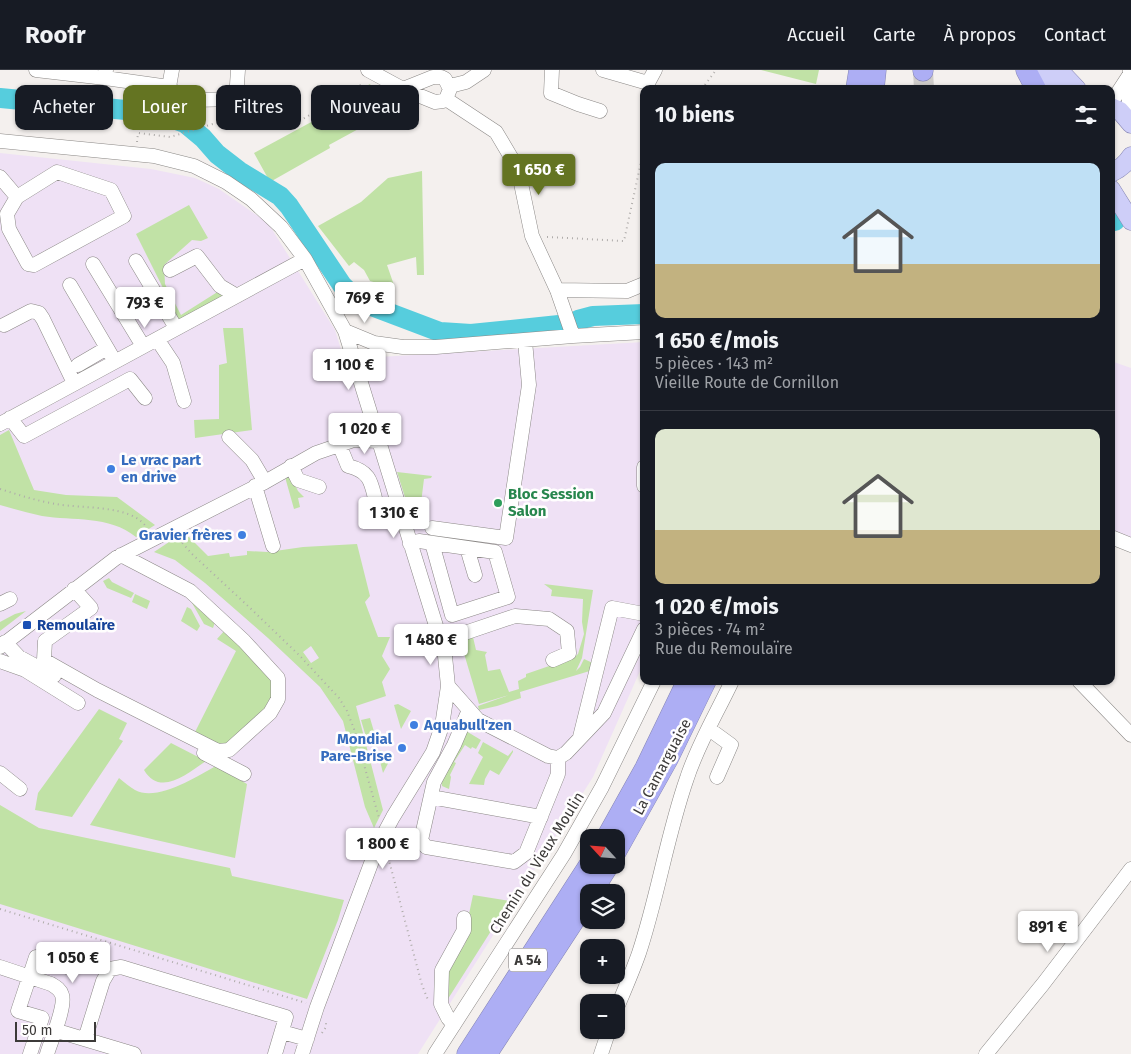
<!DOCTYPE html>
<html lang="fr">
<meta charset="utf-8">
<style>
body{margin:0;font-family:"Fira Sans",sans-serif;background:#242831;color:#f1f3f6;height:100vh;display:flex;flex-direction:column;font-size:19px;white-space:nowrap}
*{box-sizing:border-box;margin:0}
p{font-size:16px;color:#9ea1a6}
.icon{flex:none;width:28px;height:28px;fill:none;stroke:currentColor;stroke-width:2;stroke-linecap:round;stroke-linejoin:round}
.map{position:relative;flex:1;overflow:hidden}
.side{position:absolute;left:640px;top:15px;width:475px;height:600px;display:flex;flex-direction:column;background:#171b24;border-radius:10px;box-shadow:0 1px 4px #0004}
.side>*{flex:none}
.guide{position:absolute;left:15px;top:15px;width:475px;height:45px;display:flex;gap:10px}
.needle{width:32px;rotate:296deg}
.controls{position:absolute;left:580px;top:759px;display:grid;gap:10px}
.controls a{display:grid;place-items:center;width:45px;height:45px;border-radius:10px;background:#171b24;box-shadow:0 1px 4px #0004;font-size:25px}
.scale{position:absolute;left:15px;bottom:12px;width:81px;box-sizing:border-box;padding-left:5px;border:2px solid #3c3a39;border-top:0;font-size:14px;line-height:18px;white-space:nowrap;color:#3c3a39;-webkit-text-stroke:4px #fffefe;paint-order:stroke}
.price{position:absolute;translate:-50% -42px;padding:0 11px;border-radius:5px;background:#fff;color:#222;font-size:16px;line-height:32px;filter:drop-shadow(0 1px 2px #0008)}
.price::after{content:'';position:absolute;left:50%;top:30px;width:15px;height:11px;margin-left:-8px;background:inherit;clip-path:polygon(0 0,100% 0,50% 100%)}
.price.selected{background:#647422;color:#fff}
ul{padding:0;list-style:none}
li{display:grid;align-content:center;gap:10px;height:265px;padding:0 15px}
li+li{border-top:1px solid #363941}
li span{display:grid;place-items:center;height:155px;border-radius:10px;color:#555}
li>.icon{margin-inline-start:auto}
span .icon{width:90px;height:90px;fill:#fffc;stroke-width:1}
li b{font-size:21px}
h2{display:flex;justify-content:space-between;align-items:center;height:60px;padding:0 15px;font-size:21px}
.tag{padding:0 18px;border-radius:10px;background:#171b24;box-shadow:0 1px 4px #0004;font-size:18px;line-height:45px}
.tag.selected{background:#647422;color:#fff}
header{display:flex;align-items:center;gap:30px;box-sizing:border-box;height:70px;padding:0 25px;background:#171b24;border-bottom:1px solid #363941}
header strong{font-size:24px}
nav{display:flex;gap:28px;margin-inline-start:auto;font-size:18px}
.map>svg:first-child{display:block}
</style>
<header>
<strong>Roofr</strong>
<nav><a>Accueil</a><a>Carte</a><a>À propos</a><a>Contact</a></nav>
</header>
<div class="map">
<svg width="1131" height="984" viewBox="0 0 1131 984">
<rect width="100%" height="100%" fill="#f4f0ee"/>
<path fill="#efe1f5" d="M 0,83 L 151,99 L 195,108 L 219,119 L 268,153 L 335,260 L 344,289 L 644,272 L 644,592 L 593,707 L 418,984 L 0,984 Z
M 1111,291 L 1131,298 L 1131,470 L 1111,462 Z"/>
<path fill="#c1e2a6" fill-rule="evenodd" d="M 761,0 L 819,0 L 816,14 Z
M 370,14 L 386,44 L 329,75 L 330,78 L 270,112 L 254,83 L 315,50 L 312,45 Z
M 422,101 L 424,205 L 417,205 L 416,187 L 387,195 L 395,218 L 370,211 L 364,200 L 354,192 L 349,196 L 318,156 L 361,132 L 388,108 Z
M 189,135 L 208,168 L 201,171 L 192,170 L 164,195 L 165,214 L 181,245 L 219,221 L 225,225 L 179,250 L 136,164 Z
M 223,258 L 243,258 L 252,360 L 195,368 L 194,350 L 219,349 L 219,295 L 227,293 Z
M 9,360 L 34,420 L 66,425 L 117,427 L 155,455 L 136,467 C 109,445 73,451 42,446 C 28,443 14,439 0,435 L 0,365 Z
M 397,402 L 432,406 L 431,408 L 424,409 L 418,457 L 415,459 Z
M 290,405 L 298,421 L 304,427 L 298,428 L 300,437 L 294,439 L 285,407 Z
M 184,462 L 208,486 L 229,483 L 230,487 L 247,485 L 247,481 L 268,482 L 303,477 L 357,474 L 370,526 L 365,532 L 378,567 L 390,567 L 382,586 L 390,599 L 382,612 L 386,626 L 356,636 L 383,740 L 374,758 L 365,737 L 343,651 L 320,617 L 268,568 L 205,513 L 175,490 L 154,482 ZM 311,576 L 319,588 L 311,593 L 303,582 Z
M 109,508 L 112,512 L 134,523 L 131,528 L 107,518 L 103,511 Z
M 544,514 L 593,520 L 582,588 L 576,601 L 580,597 L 584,589 L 595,594 L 593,600 L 520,622 L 521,628 L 497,636 L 479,640 L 478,636 L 509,625 L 479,634 L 460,570 L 473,567 L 476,580 L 487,582 L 485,585 L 488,601 L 500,599 L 509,622 L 519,619 L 518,611 L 526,607 L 526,604 L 555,594 L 572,589 L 578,584 L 584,564 L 582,552 L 583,529 L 551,526 L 552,520 Z
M 135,524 L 150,531 L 147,539 L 132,532 Z
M 195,529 L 216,549 L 213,558 L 204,554 L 192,533 Z
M 187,537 L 191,539 L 200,556 L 197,561 L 181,551 Z
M 26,541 L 0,561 L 0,552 L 15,544 Z
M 226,559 L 270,605 C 272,611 274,618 273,625 C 272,640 241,665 229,676 L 219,677 L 194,664 L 236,581 L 217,569 Z
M 398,634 L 411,641 L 401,659 L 394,635 Z
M 99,639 L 127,653 L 119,669 L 123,671 L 72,747 L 35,740 L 38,723 Z
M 370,648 L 375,665 L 366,667 L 361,650 Z
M 466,661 L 481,670 L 476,679 L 472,677 L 471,679 L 465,675 L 454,692 L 456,693 L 450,705 L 451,707 L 449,719 L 442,716 L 441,709 Z
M 483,672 L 508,686 L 513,680 L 513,682 L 499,705 L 490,700 L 485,709 L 484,715 L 469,714 L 483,687 L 478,683 Z
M 171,673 L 206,691 C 187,704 160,727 144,700 Z
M 380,680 L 392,686 L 383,703 L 378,683 Z
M 216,696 L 247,714 L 235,788 L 90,755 L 119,708 C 124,712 130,717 135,720 C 157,732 196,707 216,696 Z
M 0,735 L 39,758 L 230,798 L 232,806 L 344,830 L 338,850 L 307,929 L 0,834 Z
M 473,825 L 510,831 L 446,932 L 446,900 L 465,874 L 469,855 L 469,844 Z"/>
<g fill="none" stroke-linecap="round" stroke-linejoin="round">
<path stroke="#56cddd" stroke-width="20" d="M 0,28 L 157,43 L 185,53 L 203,68 L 217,84 L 239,101 L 280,126 L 289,136 L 342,215 L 353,226 L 366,234 L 440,262 L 471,264 L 559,255
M 1111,151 L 1115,151
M 578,250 L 593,246 L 644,244"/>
<path stroke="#cfccca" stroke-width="20" stroke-dasharray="20 10" stroke-linecap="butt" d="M 923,1 L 924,19"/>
<g stroke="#8b8886" stroke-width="15">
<path id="minor" d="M 36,0 L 105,8
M 106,0 L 105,8 L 169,17
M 172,0 L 169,17 L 179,26 L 194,30 L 236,29 L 238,0
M 368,0 L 403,19 L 435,32 L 443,31 L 446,29 L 450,19 L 445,9 L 441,7 L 433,7 L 403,19
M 552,0 L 551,23 L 578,34 L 600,41
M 603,0 L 648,13 L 655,0
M 450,16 L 466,12 L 484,0
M 236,29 L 286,35
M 446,29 L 496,62 L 518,99 L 532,166 L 557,220 L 573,266
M 1111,33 L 1130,4
M 1128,50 L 1130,0
M 0,71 L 154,86 L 194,96 L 226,112 L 251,129 L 281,157 L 305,189 L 345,261 L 437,559 L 445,586 L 448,616 L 442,656 L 433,682 L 393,747 L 378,775 L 317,937 L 302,984
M 57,102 L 111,120 L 124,146 L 34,195 L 28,194 L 9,159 L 7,144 L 17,127 Z
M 0,107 L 17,127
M 136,191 L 176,258
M 93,194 L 143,276
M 170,200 L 197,186 L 220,216 L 237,226
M 70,215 L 107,278
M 557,220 L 627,221 L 644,214
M 4,255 L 31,241 L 39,243 L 43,249 L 74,313
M 345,261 L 374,273 L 403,277 L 436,277 L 573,266 L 644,262
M 157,269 L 173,293 L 184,331
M 78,295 L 107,278 L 111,285
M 10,348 L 24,366 L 130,309 L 145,328
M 0,354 L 305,189
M 229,367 L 252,390 L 265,412
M 339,374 L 348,396 C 373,402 371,415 377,436
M 291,396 L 298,410 L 319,417
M 644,397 L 644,416
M 255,416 L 273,476
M 432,458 L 506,468 L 529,315 L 525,271
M 1111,467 L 1131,475
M 410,474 L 419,471 L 495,482 L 508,527 L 452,545 L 432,473
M 467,478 L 475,505
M 74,519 L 91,538 L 45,571 L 44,590 L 97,620 L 218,681 L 229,680 L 270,643 L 278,629 L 278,608 L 244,571 L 190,521 L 121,485
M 0,534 L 10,529
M 441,571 L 515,546 L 549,549 L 567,561 L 569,583 L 553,590
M 5,572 L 19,587 L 54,606
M 0,577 L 116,488 L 265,412 L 316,383 L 354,370 L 379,371
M 0,591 L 25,600 L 78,633
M 1079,611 L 1131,665
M 448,616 L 478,650 L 548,686 L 558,688 L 566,683 L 604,643 L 644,559
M 469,640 L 454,675 L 434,712 L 421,770 L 426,777 L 514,792 L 526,783 L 558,704 L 558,688
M 709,659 L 731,675 L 717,707
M 580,667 L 612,538 L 644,544
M 204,683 L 244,704
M 0,703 L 20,719
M 431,727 L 541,747
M 0,897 L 51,914 C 56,917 60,919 62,925 C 66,936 51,971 47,984
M 616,940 C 624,921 632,903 639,883 C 658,826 667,765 687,708 C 698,674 717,643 732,611
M 454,955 L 448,948 L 441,934 L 442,900 L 464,860 L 464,848
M 54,960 L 134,984
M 282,962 L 307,969
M 85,969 L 103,911 L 110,899 L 121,897 L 286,947 L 275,984
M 30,984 L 42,948 L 18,941 L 36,887 L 71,898
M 435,984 L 564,784 L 602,717 L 654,611
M 601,984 L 609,960
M 986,984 L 1043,914 L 1131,799"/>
</g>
<g stroke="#8585b3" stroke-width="19">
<path id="major" d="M 1045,0 L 1055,19
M 1059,0 L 1077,19
M 1111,37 L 1120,41 L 1131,54
M 1111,103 C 1120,99 1126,94 1131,86
M 1111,119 L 1131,151"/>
</g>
<g stroke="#8585b3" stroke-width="21">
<path id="highway" d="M 923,0 L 923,1
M 1026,0 L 1036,19
M 856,19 L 859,0
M 874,19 L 876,0
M 606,768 L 645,698 L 687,611
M 616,782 L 668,689 L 706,611
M 592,822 L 609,795
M 467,984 L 589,795
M 487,984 L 589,828"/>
</g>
<path stroke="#afacaa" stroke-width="2" stroke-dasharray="1 4" stroke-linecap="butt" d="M 702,19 L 716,0
M 137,72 L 138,63 L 170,67 L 239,46 L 296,53 L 364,13
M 547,167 L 624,171 L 644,78
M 0,419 C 19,425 37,431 56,434 C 81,439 132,434 147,458
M 179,469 L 192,484 L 248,536 L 299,585 L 339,628 L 347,641 L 354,659 L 379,748
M 387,783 L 422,915 L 428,930
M 0,839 L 306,933
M 322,963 L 326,957 L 326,952"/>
<use href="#minor" stroke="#fff" stroke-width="14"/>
<use href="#major" stroke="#cecef8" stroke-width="18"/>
<use href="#highway" stroke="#adaef4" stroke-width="20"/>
</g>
<g fill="#3f7fe0" stroke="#fffefe" stroke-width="2">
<circle cx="111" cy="399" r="5"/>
<circle cx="242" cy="465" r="5"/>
<circle cx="414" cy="655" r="5"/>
<circle cx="402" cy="678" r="5"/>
</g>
<circle fill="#2e9e5b" stroke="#fffefe" stroke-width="2" cx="498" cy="433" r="5"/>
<rect fill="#1a4fb4" stroke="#fffefe" stroke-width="2" x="22" y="550" width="10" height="10" rx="2.5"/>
<g text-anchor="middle" stroke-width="5" stroke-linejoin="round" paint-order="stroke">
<rect fill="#fffefe" stroke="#767574" stroke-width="1" x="509" y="878.5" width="38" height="23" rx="4"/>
<g font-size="14" font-weight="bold" fill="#3c3a39">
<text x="528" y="895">A 54</text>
</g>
<g font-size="15" font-weight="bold" fill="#366cbe" stroke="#fffefe" text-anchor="start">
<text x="121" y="395">Le vrac part<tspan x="121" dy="17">en drive</tspan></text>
<text x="232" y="470" text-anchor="end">Gravier frères</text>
<text x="424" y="660">Aquabull'zen</text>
<text x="392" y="674" text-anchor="end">Mondial<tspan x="392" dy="17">Pare-Brise</tspan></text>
</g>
<g font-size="15" font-weight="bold" fill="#27864d" stroke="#fffefe" text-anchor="start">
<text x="508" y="429">Bloc Session<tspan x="508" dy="17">Salon</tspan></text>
</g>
<g font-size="15" font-weight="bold" fill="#164399" stroke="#fffefe" text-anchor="start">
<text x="37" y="560">Remoulaïre</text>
</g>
<g font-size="15" fill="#3c3a39" stroke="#fffefe">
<text transform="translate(662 697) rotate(-62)" y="5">La Camarguaise</text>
<text transform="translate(537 793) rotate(-58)" y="5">Chemin du Vieux Moulin</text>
</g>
</g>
</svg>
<div class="controls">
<a><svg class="needle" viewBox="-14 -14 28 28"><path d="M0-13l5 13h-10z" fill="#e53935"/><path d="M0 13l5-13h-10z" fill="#9ea1a6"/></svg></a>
<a><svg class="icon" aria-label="layers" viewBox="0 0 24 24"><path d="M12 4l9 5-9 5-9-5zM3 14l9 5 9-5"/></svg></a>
<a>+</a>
<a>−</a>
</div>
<div class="scale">50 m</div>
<b class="price selected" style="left:539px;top:126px">1 650 €</b>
<b class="price" style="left:365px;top:254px">769 €</b>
<b class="price" style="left:145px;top:259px">793 €</b>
<b class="price" style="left:349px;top:321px">1 100 €</b>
<b class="price" style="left:365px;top:385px">1 020 €</b>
<b class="price" style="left:394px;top:469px">1 310 €</b>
<b class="price" style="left:431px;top:596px">1 480 €</b>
<b class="price" style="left:383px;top:800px">1 800 €</b>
<b class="price" style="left:1048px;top:883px">891 €</b>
<b class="price" style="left:73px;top:914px">1 050 €</b>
<div class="guide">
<a class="tag">Acheter</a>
<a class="tag selected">Louer</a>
<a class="tag">Filtres</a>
<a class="tag">Nouveau</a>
</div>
<section class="side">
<h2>10 biens<svg class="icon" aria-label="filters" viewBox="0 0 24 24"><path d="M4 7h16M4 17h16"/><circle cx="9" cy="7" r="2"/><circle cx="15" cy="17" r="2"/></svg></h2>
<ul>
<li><span style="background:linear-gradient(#bfe0f5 65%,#c2b280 0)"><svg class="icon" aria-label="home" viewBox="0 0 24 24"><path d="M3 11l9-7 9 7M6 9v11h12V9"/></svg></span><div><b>1 650 €/mois</b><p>5 pièces · 143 m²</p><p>Vieille Route de Cornillon</p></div></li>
<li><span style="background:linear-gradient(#dfe7d0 65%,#c2b280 0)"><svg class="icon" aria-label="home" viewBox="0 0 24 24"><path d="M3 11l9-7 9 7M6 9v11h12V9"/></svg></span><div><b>1 020 €/mois</b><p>3 pièces · 74 m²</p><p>Rue du Remoulaïre</p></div></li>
</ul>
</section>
</div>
